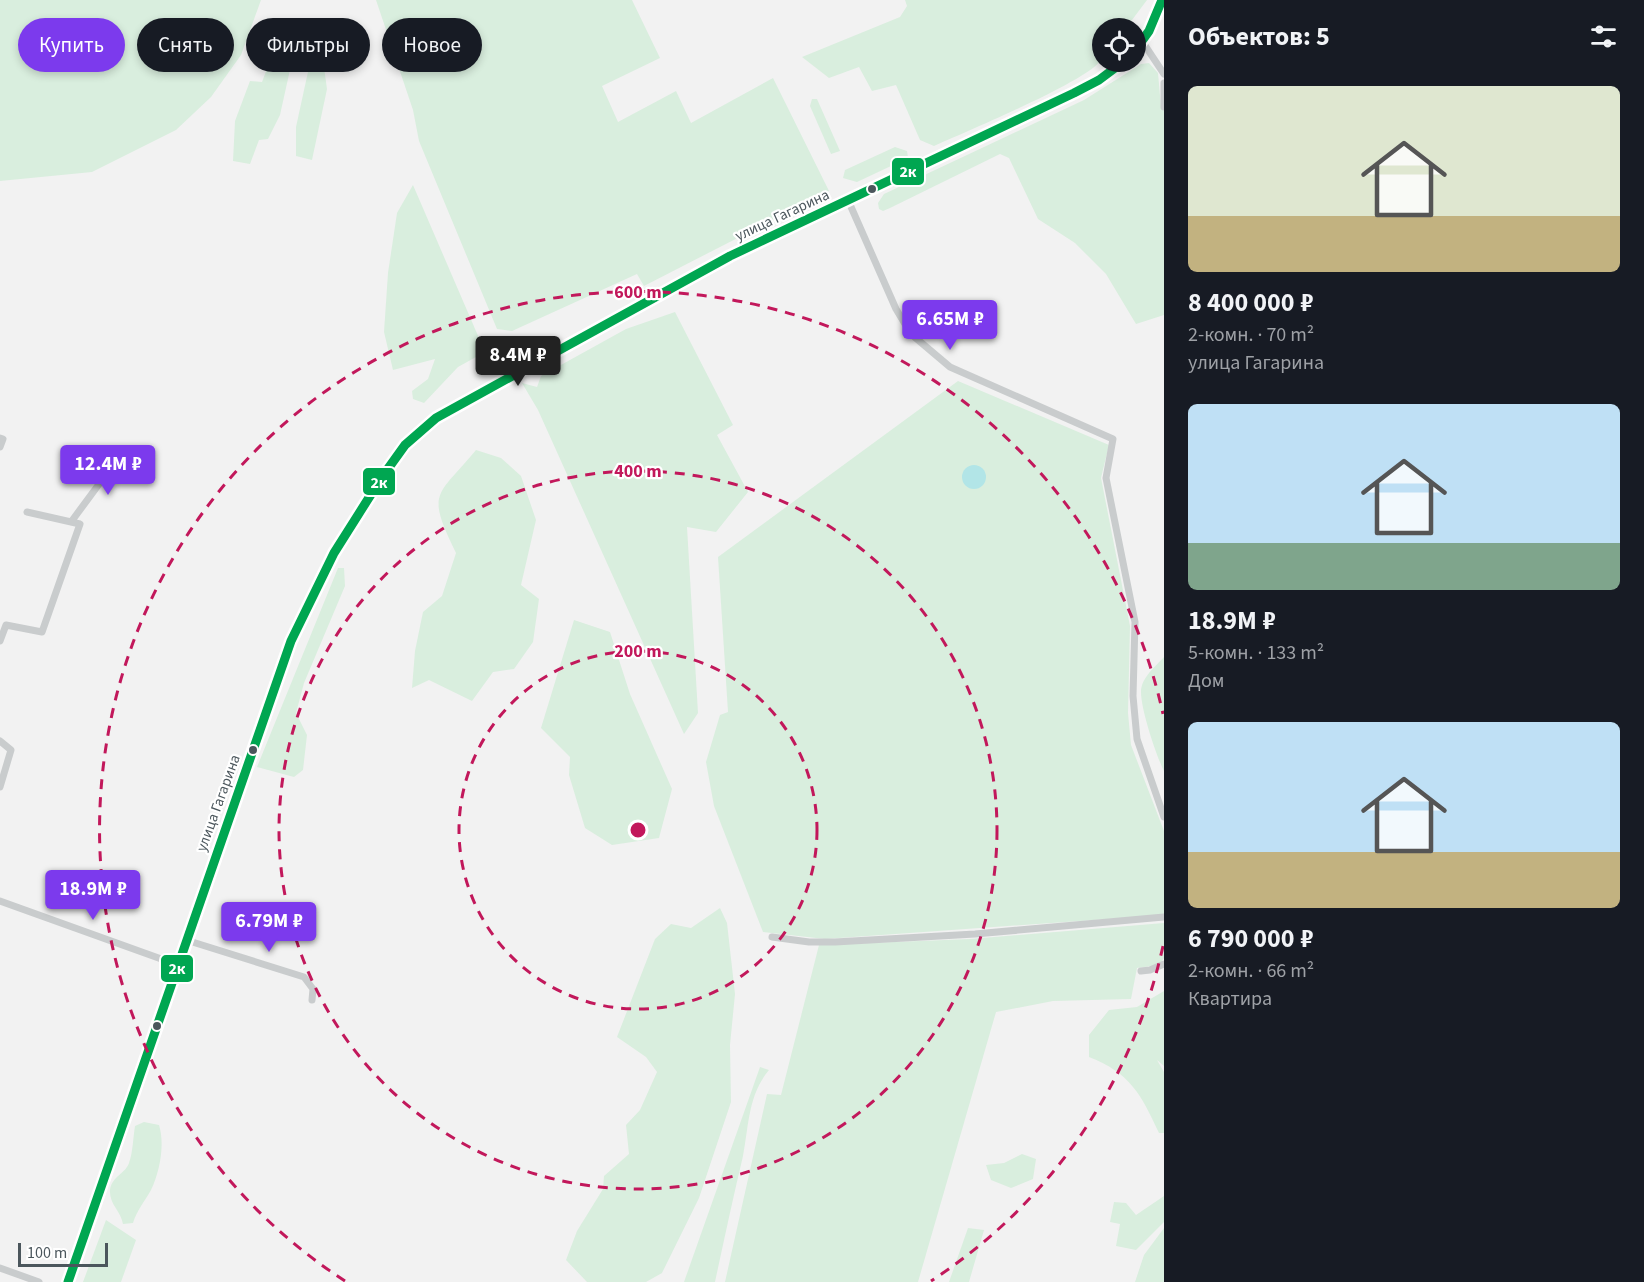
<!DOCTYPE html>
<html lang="ru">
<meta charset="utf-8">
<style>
body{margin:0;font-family:"Source Sans 3",sans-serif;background:#20242c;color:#f1f3f6;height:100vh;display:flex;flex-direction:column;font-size:22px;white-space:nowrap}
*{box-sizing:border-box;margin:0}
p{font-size:20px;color:#9ea1a6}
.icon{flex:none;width:33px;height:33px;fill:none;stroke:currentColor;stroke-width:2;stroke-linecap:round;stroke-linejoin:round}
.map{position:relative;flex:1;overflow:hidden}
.details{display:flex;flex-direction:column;background:#171b24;width:480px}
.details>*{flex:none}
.hud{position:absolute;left:18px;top:18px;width:570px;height:54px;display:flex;gap:12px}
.controls{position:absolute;left:1092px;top:18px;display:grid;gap:12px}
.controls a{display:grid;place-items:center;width:54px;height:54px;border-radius:50%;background:#171b24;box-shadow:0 3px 9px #0003;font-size:30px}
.scale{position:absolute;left:18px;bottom:15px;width:90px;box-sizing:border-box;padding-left:6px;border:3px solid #4b565c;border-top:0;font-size:16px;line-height:21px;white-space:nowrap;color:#4b565c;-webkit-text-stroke:4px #fff;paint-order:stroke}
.price{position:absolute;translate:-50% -51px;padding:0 14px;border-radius:6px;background:#7c3aed;color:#fff;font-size:20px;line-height:39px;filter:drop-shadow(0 2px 3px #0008)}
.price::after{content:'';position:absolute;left:50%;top:36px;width:18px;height:14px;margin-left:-9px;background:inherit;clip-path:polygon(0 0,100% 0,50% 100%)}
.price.on{background:#222;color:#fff}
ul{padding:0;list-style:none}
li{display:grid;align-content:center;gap:12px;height:318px;padding:0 24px}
li span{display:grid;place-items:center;height:186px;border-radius:9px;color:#555}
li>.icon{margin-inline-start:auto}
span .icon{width:108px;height:108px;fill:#fffc;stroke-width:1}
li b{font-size:26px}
h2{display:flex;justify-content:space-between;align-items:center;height:72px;padding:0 24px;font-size:26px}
.pill{padding:0 21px;border-radius:27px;background:#171b24;box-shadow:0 3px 9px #0003;font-size:21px;line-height:54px}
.pill.on{background:#7c3aed;color:#fff}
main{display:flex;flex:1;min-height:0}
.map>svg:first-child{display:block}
</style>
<main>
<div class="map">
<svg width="1164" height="1282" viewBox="0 0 1164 1282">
<rect width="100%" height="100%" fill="#f2f2f2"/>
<path fill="#d9eede" d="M 0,0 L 261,0 L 241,55 L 211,97 L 176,130 L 92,172 L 0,181 Z
M 376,0 L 632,0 L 660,58 L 602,86 L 618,122 L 676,91 L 691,123 L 773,78 L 829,191 L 644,286 L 637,274 L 512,331 L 497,329 L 419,141 L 413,110 Z
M 905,0 L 1147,0 L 1126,28 L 1102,28 C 1102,37 1105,53 1101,60 C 1088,81 963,133 934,146 L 920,140 L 896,85 L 872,91 L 859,67 L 829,78 L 802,57 L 900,17 L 907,6 Z
M 309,23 L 318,24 L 327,89 L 312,160 L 296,156 L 296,127 L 311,58 Z
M 290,36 L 297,38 L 280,115 L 268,139 L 259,140 L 250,164 L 233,161 L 235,121 L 250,81 L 262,82 L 274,50 Z
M 1149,63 L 1158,73 L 1161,107 L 1164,111 L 1164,315 L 1136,324 L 1106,274 L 1075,243 L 1038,219 L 1009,158 L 1000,154 L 890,208 L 883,211 L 879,209 L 878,203 L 884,194 L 1084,100 L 1141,64 Z
M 812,99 L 817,99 L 840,151 L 831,154 L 810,106 Z
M 895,147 L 907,151 L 908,158 L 857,182 L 843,178 L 845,170 Z
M 413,185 L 485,352 L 458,367 L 424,403 L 413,399 L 412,391 L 428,379 L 435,359 L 393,370 L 384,332 L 388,273 L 397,213 Z
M 675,312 L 733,425 L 717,435 L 748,492 L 716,532 L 687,527 L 698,713 L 684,734 L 538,410 L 522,383 L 537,387 L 541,376 L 626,329 Z
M 958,381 L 1109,445 L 1101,478 L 1130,626 L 1128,713 L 1131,745 L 1164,831 L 1164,915 L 825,939 L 763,932 L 714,806 L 706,762 L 720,715 L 728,712 L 718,557 Z
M 476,450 L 501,458 L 521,476 L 536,520 L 521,585 L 539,599 L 533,642 L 514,669 L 493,672 L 472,701 L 429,680 L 412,688 L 415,651 L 423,612 L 442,596 L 456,553 C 426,491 436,498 476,450 Z
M 338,568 L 344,568 L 345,586 L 304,683 L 296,713 L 307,735 L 303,770 L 294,777 L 257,767 Z
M 574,620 L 610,632 L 630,694 L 672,789 L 659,838 L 612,845 L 585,828 L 569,775 L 570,757 L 541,728 Z
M 1164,657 L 1164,771 C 1156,755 1141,710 1141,692 C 1141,678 1155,667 1164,657 Z
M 720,908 L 727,923 L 735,994 L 730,1045 L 731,1102 L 699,1198 L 662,1273 L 646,1282 L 587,1282 L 566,1260 L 577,1231 L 603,1189 L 604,1176 L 629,1154 L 626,1125 L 640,1110 L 657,1072 L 646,1057 L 617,1037 L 655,939 L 671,924 L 691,928 Z
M 1164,923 L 1164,958 L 1159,965 L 1137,968 L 1131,999 L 1053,1001 L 996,1012 L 918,1282 L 725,1282 L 767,1094 L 781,1095 L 819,945 L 970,939 Z
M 1164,991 L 1164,1066 L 1157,1060 L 1164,1072 L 1164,1133 L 1159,1133 C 1141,1094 1130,1073 1089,1057 L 1089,1035 L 1109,1010 L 1137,1007 Z
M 760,1067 L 769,1070 C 748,1095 749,1125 743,1156 C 733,1198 724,1240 715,1282 L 684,1282 Z
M 144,1122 L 159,1125 C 165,1144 160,1171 151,1190 C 145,1201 137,1210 133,1223 L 123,1224 C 121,1211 109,1204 110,1190 C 112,1176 125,1174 129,1163 C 133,1152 133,1138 135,1126 Z
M 1022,1154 L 1036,1159 L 1033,1179 L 1011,1188 L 991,1180 L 986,1165 L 1004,1163 Z
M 1164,1196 L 1164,1222 L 1136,1250 L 1116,1246 L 1120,1224 L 1110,1222 L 1114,1202 L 1126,1203 L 1136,1215 Z
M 106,1220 L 136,1240 L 121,1282 L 83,1282 Z
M 968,1228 L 984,1230 L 969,1282 L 949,1282 Z
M 1164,1228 L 1164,1282 L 1135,1282 L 1144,1255 Z"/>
<path fill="#b2e5e7" d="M962 477a12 12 0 1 1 24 0a12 12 0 1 1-24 0Z"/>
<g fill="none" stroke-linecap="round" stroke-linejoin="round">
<path stroke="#c9cccd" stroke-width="7" d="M 1142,41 L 1164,74
M 1164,83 L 1164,107
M 848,200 L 896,309 L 911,334 L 950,367 L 1113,439 L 1106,478 L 1135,622 L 1133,696 L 1137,739 L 1164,817
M 0,438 L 3,439 L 0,447
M 71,522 L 122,453
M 0,641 L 6,625 L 42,632 L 80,524 L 27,512
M 0,741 L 11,750 L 0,787
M 0,901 L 178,965
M 772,937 L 809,942 L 835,942 L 975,934 L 1164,917
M 186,940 L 304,977 L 313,989 L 312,1000
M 1141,971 L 1150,970 L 1164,964
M 0,1268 L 39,1282"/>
<path stroke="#c9cccd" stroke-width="9" d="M 1136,49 L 1149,31 L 1162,0
M 68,1282 L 95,1198 L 291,641 L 334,553 L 382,477 L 405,445 L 436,418 L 730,256 L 1074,93 L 1099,80 L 1123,62"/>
<g stroke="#fff" stroke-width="14">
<path id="bus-1" d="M 1136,49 L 1149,31 L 1162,0
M 68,1282 L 291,641 L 334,553 L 382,477 L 405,445 L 436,418 L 730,256 L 1074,93 L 1099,80 L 1123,62"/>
</g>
<use href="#bus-1" stroke="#00a651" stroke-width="9"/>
</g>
<g fill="none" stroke="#c2185b" stroke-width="3" stroke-dasharray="10 8">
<circle cx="638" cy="830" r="179"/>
<circle cx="638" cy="830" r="359"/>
<path d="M1163 946A538 538 0 0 1 931 1281M345 1281A538 538 0 1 1 1163 714"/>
</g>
<g fill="#4b565c" stroke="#fff" stroke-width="2">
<circle cx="872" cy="189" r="5"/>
<circle cx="253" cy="750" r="5"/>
<circle cx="157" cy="1026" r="5"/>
</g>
<g text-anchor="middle" stroke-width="4.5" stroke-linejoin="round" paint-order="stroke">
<g font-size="15" fill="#4b565c" stroke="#fff">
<text transform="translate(782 215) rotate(-25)" y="5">улица Гагарина</text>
<text transform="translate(218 803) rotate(-70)" y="5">улица Гагарина</text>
</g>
</g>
<circle cx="638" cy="830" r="9" fill="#c2185b" stroke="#fff" stroke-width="3"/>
<g font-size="18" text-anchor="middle" font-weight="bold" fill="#c2185b" stroke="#fff" stroke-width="4.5" stroke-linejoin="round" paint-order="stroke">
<text x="638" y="298">600 m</text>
<text x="638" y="477">400 m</text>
<text x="638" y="657">200 m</text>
</g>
<g stroke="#fff" stroke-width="2">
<rect x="891" y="157" width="34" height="29" rx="6" fill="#00a651"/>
<rect x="362" y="467" width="34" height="29" rx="6" fill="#00a651"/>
<rect x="160" y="954" width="34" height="29" rx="6" fill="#00a651"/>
</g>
<g font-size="16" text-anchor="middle" font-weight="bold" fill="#fff">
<text x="908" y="177">2к</text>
<text x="379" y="488">2к</text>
<text x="177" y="974">2к</text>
</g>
</svg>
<div class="controls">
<a><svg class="icon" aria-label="locate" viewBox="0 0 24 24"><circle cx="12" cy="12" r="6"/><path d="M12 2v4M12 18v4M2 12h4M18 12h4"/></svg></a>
</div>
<div class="scale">100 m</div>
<b class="price" style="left:950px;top:351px">6.65M ₽</b>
<b class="price on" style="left:518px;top:387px">8.4M ₽</b>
<b class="price" style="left:108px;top:496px">12.4M ₽</b>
<b class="price" style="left:93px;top:921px">18.9M ₽</b>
<b class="price" style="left:269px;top:953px">6.79M ₽</b>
<div class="hud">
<a class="pill on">Купить</a>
<a class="pill">Снять</a>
<a class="pill">Фильтры</a>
<a class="pill">Новое</a>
</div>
</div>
<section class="details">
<h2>Объектов: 5<svg class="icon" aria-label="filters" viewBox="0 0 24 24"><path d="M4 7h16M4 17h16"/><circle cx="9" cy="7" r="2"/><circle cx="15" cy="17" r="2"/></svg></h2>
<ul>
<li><span style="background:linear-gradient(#dfe7d0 70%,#c2b280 0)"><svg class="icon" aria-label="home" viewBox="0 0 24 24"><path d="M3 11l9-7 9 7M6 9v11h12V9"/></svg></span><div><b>8 400 000 ₽</b><p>2-комн. · 70 m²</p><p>улица Гагарина</p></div></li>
<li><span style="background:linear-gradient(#bfe0f5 75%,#7fa58c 0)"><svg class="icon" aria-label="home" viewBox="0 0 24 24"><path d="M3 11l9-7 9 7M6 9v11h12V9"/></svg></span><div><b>18.9M ₽</b><p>5-комн. · 133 m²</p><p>Дом</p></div></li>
<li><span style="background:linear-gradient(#bfe0f5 70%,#c2b280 0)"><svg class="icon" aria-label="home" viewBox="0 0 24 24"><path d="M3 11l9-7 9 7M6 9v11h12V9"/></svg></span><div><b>6 790 000 ₽</b><p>2-комн. · 66 m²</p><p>Квартира</p></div></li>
</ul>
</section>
</main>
